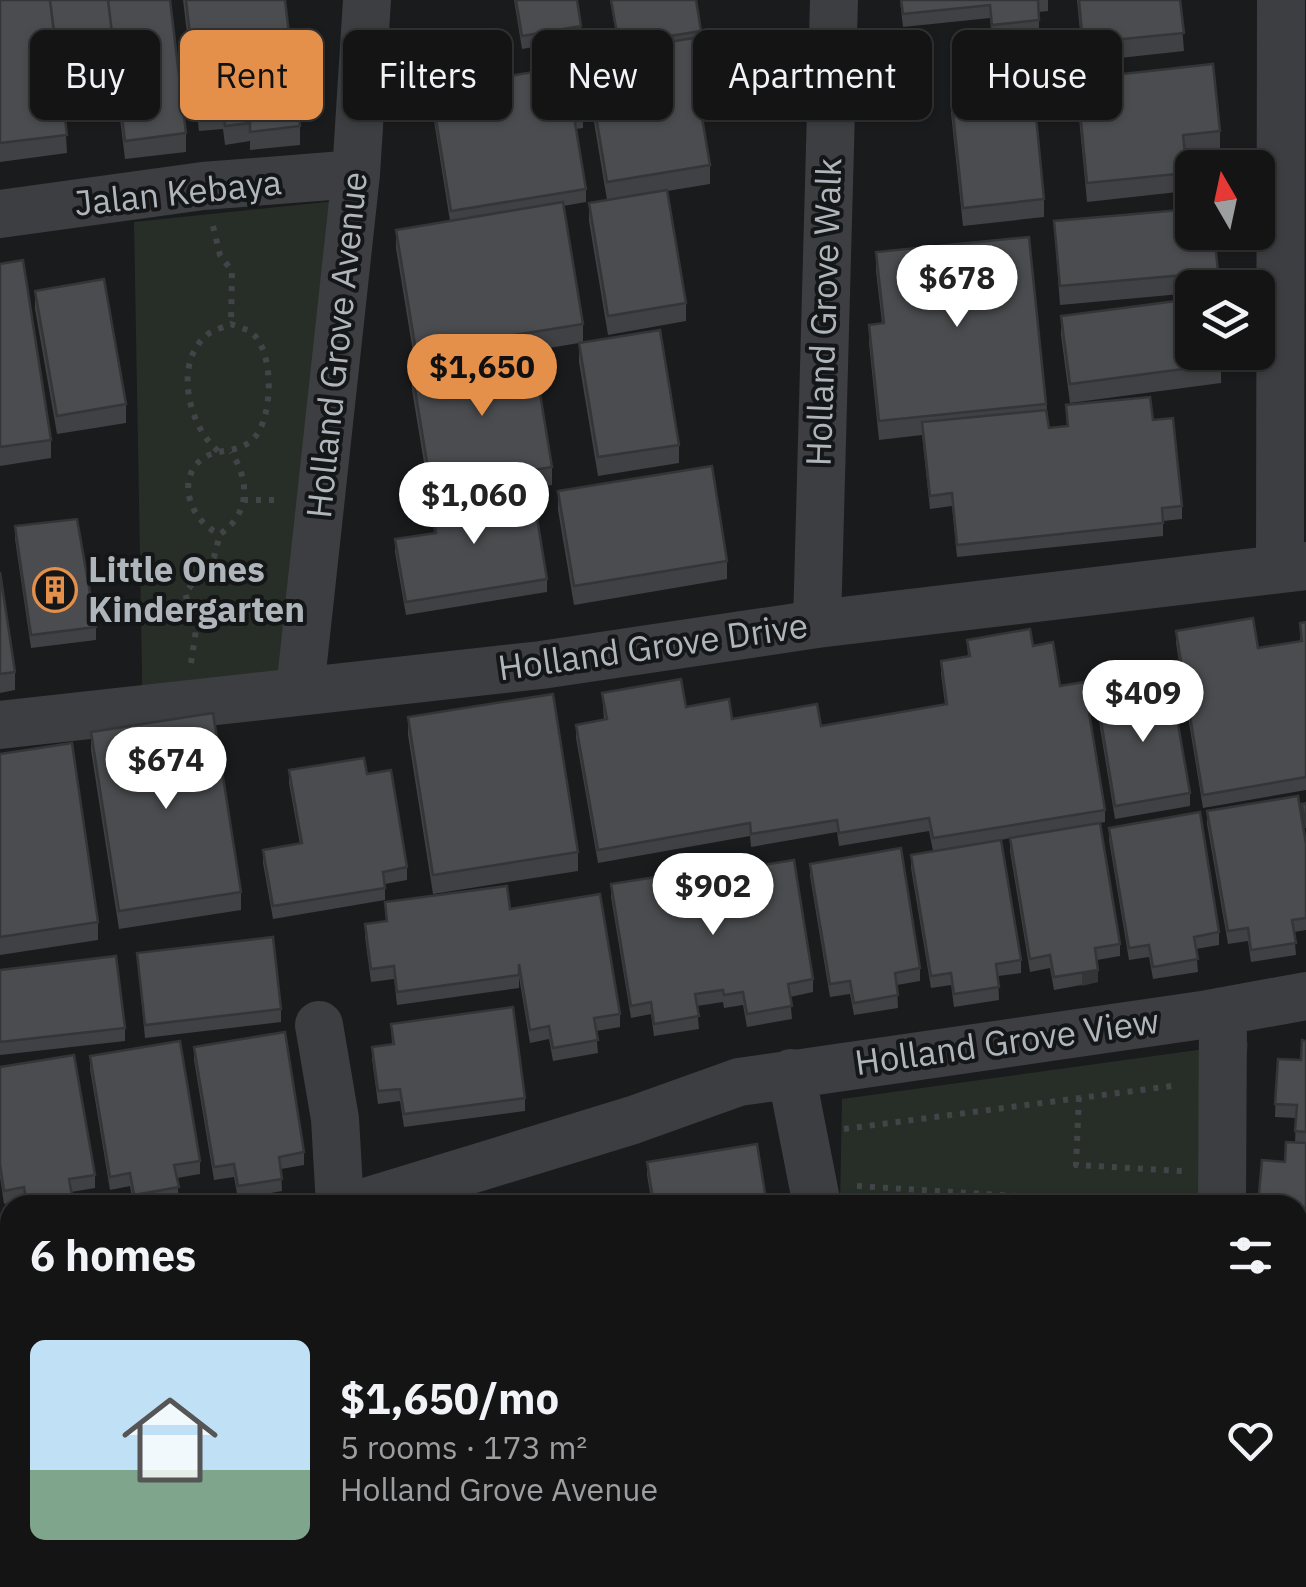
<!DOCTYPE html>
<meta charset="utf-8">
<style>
body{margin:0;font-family:"IBM Plex Sans",sans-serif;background:#212122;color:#f1f3f6;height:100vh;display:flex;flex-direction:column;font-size:38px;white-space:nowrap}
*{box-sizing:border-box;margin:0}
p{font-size:32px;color:#9d9ea0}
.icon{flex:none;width:55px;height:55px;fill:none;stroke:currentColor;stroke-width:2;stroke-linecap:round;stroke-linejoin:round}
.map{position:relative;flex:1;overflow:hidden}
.side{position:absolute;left:0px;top:1195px;width:1308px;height:392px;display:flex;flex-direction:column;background:#141415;border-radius:30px 30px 0 0;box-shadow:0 2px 8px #0004,0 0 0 2px #333334}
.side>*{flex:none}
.banner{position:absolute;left:30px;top:30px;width:1248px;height:90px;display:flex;gap:20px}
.needle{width:65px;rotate:351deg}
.fabs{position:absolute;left:1175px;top:150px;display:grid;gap:20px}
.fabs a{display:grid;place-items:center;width:100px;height:100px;border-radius:15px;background:#141415;box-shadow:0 2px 8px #0004,0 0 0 2px #333334;font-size:50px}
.price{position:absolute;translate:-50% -85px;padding:0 22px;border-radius:35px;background:#fff;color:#222;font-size:32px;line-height:65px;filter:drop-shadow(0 2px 5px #0008)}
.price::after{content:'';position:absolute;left:50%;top:60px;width:30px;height:22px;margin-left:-15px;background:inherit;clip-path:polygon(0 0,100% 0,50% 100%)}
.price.on{background:#e5904a;color:#111}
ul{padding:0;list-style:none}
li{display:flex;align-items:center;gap:30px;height:250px;padding:0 30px}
li span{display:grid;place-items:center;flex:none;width:280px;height:200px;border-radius:15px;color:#555}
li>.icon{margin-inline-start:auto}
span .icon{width:120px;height:120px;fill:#fffc;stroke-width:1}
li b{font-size:42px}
h2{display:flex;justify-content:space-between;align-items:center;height:120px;padding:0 30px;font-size:42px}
.chip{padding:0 35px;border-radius:15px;background:#141415;box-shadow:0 2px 8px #0004,0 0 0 2px #333334;font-size:35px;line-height:90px}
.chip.on{background:#e5904a;color:#111}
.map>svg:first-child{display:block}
</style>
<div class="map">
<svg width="1306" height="1587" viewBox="0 0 1306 1587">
<rect width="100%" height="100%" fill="#1a1b1c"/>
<path fill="#272e27" d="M 336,201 L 295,709 L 143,727 L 134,222 Z
M 1248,1043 L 1231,1205 L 840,1205 L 842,1099 Z"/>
<path fill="#344045" d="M 0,1462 L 10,1463 L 10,1511 L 0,1510 Z
M 1298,1569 L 1306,1570 L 1306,1587 L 949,1587 L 832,1578 L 1298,1578 Z"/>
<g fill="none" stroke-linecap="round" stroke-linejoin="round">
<path stroke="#424548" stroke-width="6" stroke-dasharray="5 8" stroke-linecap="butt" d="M 213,226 L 220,255 L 232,271 L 231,324
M 218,451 C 189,427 172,362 208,334 C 214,330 224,327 231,324 C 237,327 248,329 252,333 C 275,352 274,422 251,441 C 235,454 216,448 202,459 C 174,481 193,524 220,534 C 250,514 250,480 231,452
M 243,500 L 279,500
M 191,663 L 196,630 L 185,593 L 214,557 L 220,534
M 1079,1097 L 1076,1165 L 1182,1171
M 844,1129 L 1179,1085
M 857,1186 L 1161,1205
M 0,1436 L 10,1437
M 1298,1515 L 1306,1516
M 0,1561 L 10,1562
M 217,1578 L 341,1587"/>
<path stroke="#3c3e41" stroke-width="48" d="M 0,214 L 203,186 L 356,174
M 1280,568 L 1281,0
M 817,624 L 834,0
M 300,690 L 356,174 L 367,0
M 0,725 L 541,665 L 817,624 L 1306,566
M 319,1025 L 335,1119 L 340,1205
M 791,1073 L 817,1205
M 356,1205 L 633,1120 L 739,1082 L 1202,1015 L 1306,996
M 1222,1205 L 1223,1011
M 0,1276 L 10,1274"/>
</g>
<path fill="#404144" d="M 0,0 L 186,133 L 186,152 L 125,159 L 119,110 L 65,117 L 67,153 L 0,162 Z
M 183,0 L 285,0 L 300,126 L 300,145 L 250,150 L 250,141 L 225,145 L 223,129 L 199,131 Z
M 514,0 L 577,0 L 581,26 L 581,39 L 522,49 Z
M 610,0 L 696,0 L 701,37 L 732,88 L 732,107 L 701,112 L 710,165 L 710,184 L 667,191 L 686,303 L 686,321 L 608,335 L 589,221 L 589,203 L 607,200 L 586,74 L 586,56 L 619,50 Z
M 900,0 L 1048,0 L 1048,11 L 1039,12 L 1039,33 L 992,38 L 990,18 L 903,27 Z
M 1077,0 L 1180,0 L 1184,51 L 1083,62 Z
M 1077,79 L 1220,131 L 1220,149 L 1185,153 L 1187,191 L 1087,202 L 1077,97 Z
M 431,89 L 583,115 L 583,128 L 576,129 L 586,189 L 586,202 L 563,206 L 583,324 L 583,343 L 679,445 L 679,463 L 598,476 L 579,362 L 579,343 L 416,370 L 396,248 L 396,230 L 450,221 L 431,102 Z
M 951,94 L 1044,199 L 1044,217 L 963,226 L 951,113 Z
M 1054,221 L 1218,272 L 1218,288 L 1192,288 L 1192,293 L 1060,305 Z
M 1029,237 L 1049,428 L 1067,426 L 1066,405 L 1153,420 L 1182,506 L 1182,519 L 1163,521 L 1163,536 L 957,557 L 952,506 L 930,509 L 922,435 L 879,440 L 869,343 L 869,325 L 882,323 L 876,271 L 876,252 Z
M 0,264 L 51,440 L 51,458 L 0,466 Z
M 35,291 L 126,404 L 126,423 L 57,434 L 35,309 Z
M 1061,316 L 1221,364 L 1221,383 L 1070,403 L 1061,335 Z
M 412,371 L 552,467 L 552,485 L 532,489 L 547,579 L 547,592 L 406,615 L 395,552 L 395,539 L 434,533 L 431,505 L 412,390 Z
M 558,491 L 727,561 L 727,579 L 574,605 L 558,510 Z
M 15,526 L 96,627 L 96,640 L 31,648 L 15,539 Z
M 0,572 L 15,672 L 15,690 L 0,693 Z
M 1306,622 L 1306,790 L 1203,808 L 1176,643 L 1176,631 L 1258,648 L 1300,641 L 1300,623 Z
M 967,640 L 1033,646 L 1060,686 L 1105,810 L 1105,822 L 1100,823 L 1120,944 L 1120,956 L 1097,960 L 1098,982 L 1054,990 L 1050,968 L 1030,972 L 1010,851 L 1010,838 L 1001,840 L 1021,960 L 1021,973 L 998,976 L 999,1000 L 954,1007 L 951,985 L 931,988 L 911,868 L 911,855 L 933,851 L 929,831 L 839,846 L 837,832 L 751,847 L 750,836 L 598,863 L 576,738 L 576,725 L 604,720 L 602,693 L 686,707 L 732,719 L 821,726 L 945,704 L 941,674 L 941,661 L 968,657 Z
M 1097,696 L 1190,793 L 1190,806 L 1115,819 L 1097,709 Z
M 408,717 L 578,852 L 578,871 L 433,894 L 408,735 Z
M 91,732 L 241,892 L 241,910 L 119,929 L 91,750 Z
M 0,754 L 98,922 L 98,940 L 0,955 Z
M 289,770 L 367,774 L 407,867 L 407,880 L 385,884 L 385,900 L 273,919 L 263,863 L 263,850 L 300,844 L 289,783 Z
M 1207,811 L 1306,844 L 1306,930 L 1294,932 L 1296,955 L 1251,962 L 1248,941 L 1228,944 L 1207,824 Z
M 1109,828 L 1219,932 L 1219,945 L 1196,949 L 1198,972 L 1153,979 L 1149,957 L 1129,960 L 1109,840 Z
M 810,864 L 920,968 L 920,981 L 897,985 L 898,1008 L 854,1015 L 850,994 L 830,997 L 810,876 Z
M 702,875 L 813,979 L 813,992 L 790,997 L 792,1019 L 747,1027 L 743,1005 L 724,1008 L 723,1002 L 697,1006 L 699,1029 L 654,1036 L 651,1014 L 631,1018 L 611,897 L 611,884 Z
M 385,902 L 510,909 L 620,1014 L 620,1027 L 596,1031 L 598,1053 L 553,1061 L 549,1039 L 530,1043 L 519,977 L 519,988 L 397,1005 L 394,979 L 371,982 L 365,937 L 365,924 L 386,922 Z
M 137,953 L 281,1009 L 281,1022 L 145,1038 Z
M 0,970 L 125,1028 L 125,1041 L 0,1055 Z
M 391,1024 L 525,1098 L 525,1111 L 404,1127 L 400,1101 L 378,1104 L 372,1059 L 372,1047 L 392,1044 Z
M 1306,1041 L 1306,1443 L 1298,1443 L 1298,1205 L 1285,1162 L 1295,1143 L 1296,1118 L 1275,1117 L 1276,1088 L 1301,1060 Z
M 194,1047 L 304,1152 L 304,1165 L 281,1169 L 282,1191 L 238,1199 L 234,1177 L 214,1180 L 194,1060 Z
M 90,1056 L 200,1161 L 200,1174 L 177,1178 L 179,1200 L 150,1205 L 133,1205 L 130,1186 L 110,1190 L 90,1069 Z
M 0,1067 L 95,1175 L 95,1188 L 71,1192 L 73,1205 L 25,1205 L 24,1200 L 4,1204 L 0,1177 Z
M 647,1162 L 767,1205 L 652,1205 L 647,1175 Z"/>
<path fill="#343537" d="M 1098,970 L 1098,982 L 1082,986 L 1082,973 Z"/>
<path fill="#4a4c4f" stroke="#343537" stroke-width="2.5" d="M 0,0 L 50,0 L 67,135 L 0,143 Z
M 50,0 L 108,0 L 120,98 L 63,105 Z
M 108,0 L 170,0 L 186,133 L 125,141 Z
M 186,0 L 285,0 L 300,126 L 250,132 L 250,123 L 225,126 L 223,110 L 199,113 Z
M 516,0 L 577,0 L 581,26 L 522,36 Z
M 611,0 L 696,0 L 701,31 L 619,44 Z
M 901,0 L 1038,0 L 1039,20 L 992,25 L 990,5 L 903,14 Z
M 1079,0 L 1180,0 L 1184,33 L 1083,43 Z
M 723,33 L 732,88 L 698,94 L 710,165 L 607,182 L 586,56 Z
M 1213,64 L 1220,131 L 1183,135 L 1187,173 L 1087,183 L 1077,79 Z
M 575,65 L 583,115 L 574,117 L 586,189 L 451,211 L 431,89 Z
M 1033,86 L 1044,199 L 963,208 L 951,94 Z
M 667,190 L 686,303 L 608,316 L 589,203 Z
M 563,202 L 583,324 L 416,351 L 396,230 Z
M 1192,209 L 1192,232 L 1214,232 L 1218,272 L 1060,286 L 1054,221 Z
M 1029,237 L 1046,404 L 879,421 L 869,325 L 884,323 L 876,252 Z
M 23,260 L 51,440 L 0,447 L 0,264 Z
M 104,279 L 126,404 L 57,416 L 35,291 Z
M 1192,299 L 1192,352 L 1220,352 L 1221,364 L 1070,384 L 1061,316 Z
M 660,330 L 679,445 L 598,457 L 579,343 Z
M 533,351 L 552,467 L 431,487 L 412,371 Z
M 1150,397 L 1153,420 L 1173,418 L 1182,506 L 1162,508 L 1163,523 L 957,545 L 952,493 L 930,496 L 922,422 L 1046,410 L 1049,428 L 1068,426 L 1066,405 Z
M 712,466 L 727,561 L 574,586 L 558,491 Z
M 532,488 L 547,579 L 406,602 L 395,539 L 436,533 L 431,504 Z
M 77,519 L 96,627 L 31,635 L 15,526 Z
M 0,572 L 15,672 L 0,674 Z
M 1253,618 L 1258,648 L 1302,641 L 1300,623 L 1306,622 L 1306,777 L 1203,795 L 1176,631 Z
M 1030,629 L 1033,646 L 1053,642 L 1060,686 L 1084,682 L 1105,810 L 933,838 L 929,818 L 839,833 L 837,820 L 751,834 L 750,823 L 598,850 L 576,725 L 607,719 L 602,693 L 681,679 L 686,707 L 729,699 L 732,719 L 817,704 L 821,726 L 947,704 L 941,661 L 970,656 L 967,640 Z
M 1171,684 L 1190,793 L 1115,806 L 1097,696 Z
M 553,694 L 578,852 L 433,875 L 408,717 Z
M 213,713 L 241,892 L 119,911 L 91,732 Z
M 72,743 L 98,922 L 0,937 L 0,754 Z
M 364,758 L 367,774 L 391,770 L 407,867 L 383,872 L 385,888 L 273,906 L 263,850 L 302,843 L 289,770 Z
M 1298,796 L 1306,844 L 1306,918 L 1292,920 L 1296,943 L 1251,950 L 1248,928 L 1228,931 L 1207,811 Z
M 1306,803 L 1306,828 L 1302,804 Z
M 1200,812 L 1219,932 L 1194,937 L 1198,959 L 1153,967 L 1149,945 L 1129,948 L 1109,828 Z
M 1100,823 L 1120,944 L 1095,948 L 1098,970 L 1054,977 L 1050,955 L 1030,959 L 1010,838 Z
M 1001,840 L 1021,960 L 996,964 L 999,987 L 954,994 L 951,973 L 931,976 L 911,855 Z
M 901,848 L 920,968 L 895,973 L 898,995 L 854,1003 L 850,981 L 830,984 L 810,864 Z
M 794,860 L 813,979 L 788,984 L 792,1006 L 747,1014 L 743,992 L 724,995 L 723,990 L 695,994 L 699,1016 L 654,1024 L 651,1002 L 631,1006 L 611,884 L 701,870 L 702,875 Z
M 507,886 L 510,909 L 600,894 L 620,1014 L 594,1018 L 598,1040 L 553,1048 L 549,1026 L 530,1030 L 519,964 L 519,975 L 397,992 L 394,966 L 371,969 L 365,924 L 387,921 L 385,902 Z
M 273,937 L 281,1009 L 145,1025 L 137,953 Z
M 116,956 L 125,1028 L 0,1042 L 0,970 Z
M 513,1007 L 525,1098 L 404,1114 L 400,1089 L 378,1091 L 372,1047 L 394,1044 L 391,1024 Z
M 285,1032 L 304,1152 L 279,1157 L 282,1179 L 238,1186 L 234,1164 L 214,1167 L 194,1047 Z
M 1302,1040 L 1306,1041 L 1306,1132 L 1295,1131 L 1297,1105 L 1275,1104 L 1278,1059 L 1301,1060 Z
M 180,1041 L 200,1161 L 174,1165 L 179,1187 L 134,1195 L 130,1173 L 110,1177 L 90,1056 Z
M 74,1055 L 95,1175 L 69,1179 L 73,1201 L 51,1205 L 27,1205 L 24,1187 L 4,1191 L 0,1164 L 0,1067 Z
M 1286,1142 L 1306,1143 L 1306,1328 L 1298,1327 L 1298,1205 L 1258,1205 L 1262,1160 L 1285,1162 Z
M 757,1144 L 767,1205 L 654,1205 L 647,1162 Z
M 470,1200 L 536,1205 L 469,1205 Z
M 1298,1338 L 1306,1339 L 1306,1431 L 1298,1430 Z"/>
<defs>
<g id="building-ring" transform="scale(2.25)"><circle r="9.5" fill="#151617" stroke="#e5904a" stroke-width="1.5"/><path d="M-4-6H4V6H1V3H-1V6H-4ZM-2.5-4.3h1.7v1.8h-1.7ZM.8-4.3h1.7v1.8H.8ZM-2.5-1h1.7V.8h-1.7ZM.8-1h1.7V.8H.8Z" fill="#e5904a"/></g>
</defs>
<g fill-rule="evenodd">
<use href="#building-ring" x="55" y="590"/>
</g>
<g text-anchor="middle" stroke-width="8" stroke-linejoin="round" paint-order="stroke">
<g font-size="35" fill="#aeb5bb" stroke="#151617">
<text transform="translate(178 193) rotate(-6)" y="12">Jalan Kebaya</text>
<text transform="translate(824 312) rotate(-88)" y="12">Holland Grove Walk</text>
<text transform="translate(337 345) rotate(-84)" y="12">Holland Grove Avenue</text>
<text transform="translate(653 647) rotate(-8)" y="12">Holland Grove Drive</text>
<text transform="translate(1007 1042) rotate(-8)" y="12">Holland Grove View</text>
</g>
<g font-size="35" font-weight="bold" fill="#aeb5bb" stroke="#151617" text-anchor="start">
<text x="88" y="582">Little Ones<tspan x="88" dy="40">Kindergarten</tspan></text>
</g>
</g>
</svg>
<div class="fabs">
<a><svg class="needle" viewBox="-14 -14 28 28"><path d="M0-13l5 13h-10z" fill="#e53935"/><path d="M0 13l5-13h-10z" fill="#9d9ea0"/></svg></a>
<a><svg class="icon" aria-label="layers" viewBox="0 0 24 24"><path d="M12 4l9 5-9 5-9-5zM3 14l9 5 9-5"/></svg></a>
</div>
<b class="price" style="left:957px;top:330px">$678</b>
<b class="price on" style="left:482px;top:419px">$1,650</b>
<b class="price" style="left:474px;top:547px">$1,060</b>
<b class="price" style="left:1143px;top:745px">$409</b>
<b class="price" style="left:166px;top:812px">$674</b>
<b class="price" style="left:713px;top:938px">$902</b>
<div class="banner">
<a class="chip">Buy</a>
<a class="chip on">Rent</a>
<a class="chip">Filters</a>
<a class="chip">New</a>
<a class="chip">Apartment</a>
<a class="chip">House</a>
</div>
<section class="side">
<h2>6 homes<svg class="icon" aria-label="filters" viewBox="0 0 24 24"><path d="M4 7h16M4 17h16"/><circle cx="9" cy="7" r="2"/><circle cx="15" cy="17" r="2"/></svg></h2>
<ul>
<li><span style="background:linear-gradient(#bfe0f5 65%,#7fa58c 0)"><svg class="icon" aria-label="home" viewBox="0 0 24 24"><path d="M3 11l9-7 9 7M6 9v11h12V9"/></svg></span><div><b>$1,650/mo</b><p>5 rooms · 173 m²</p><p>Holland Grove Avenue</p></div><svg class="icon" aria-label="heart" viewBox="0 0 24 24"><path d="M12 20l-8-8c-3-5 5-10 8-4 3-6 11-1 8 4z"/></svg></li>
</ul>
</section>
</div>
